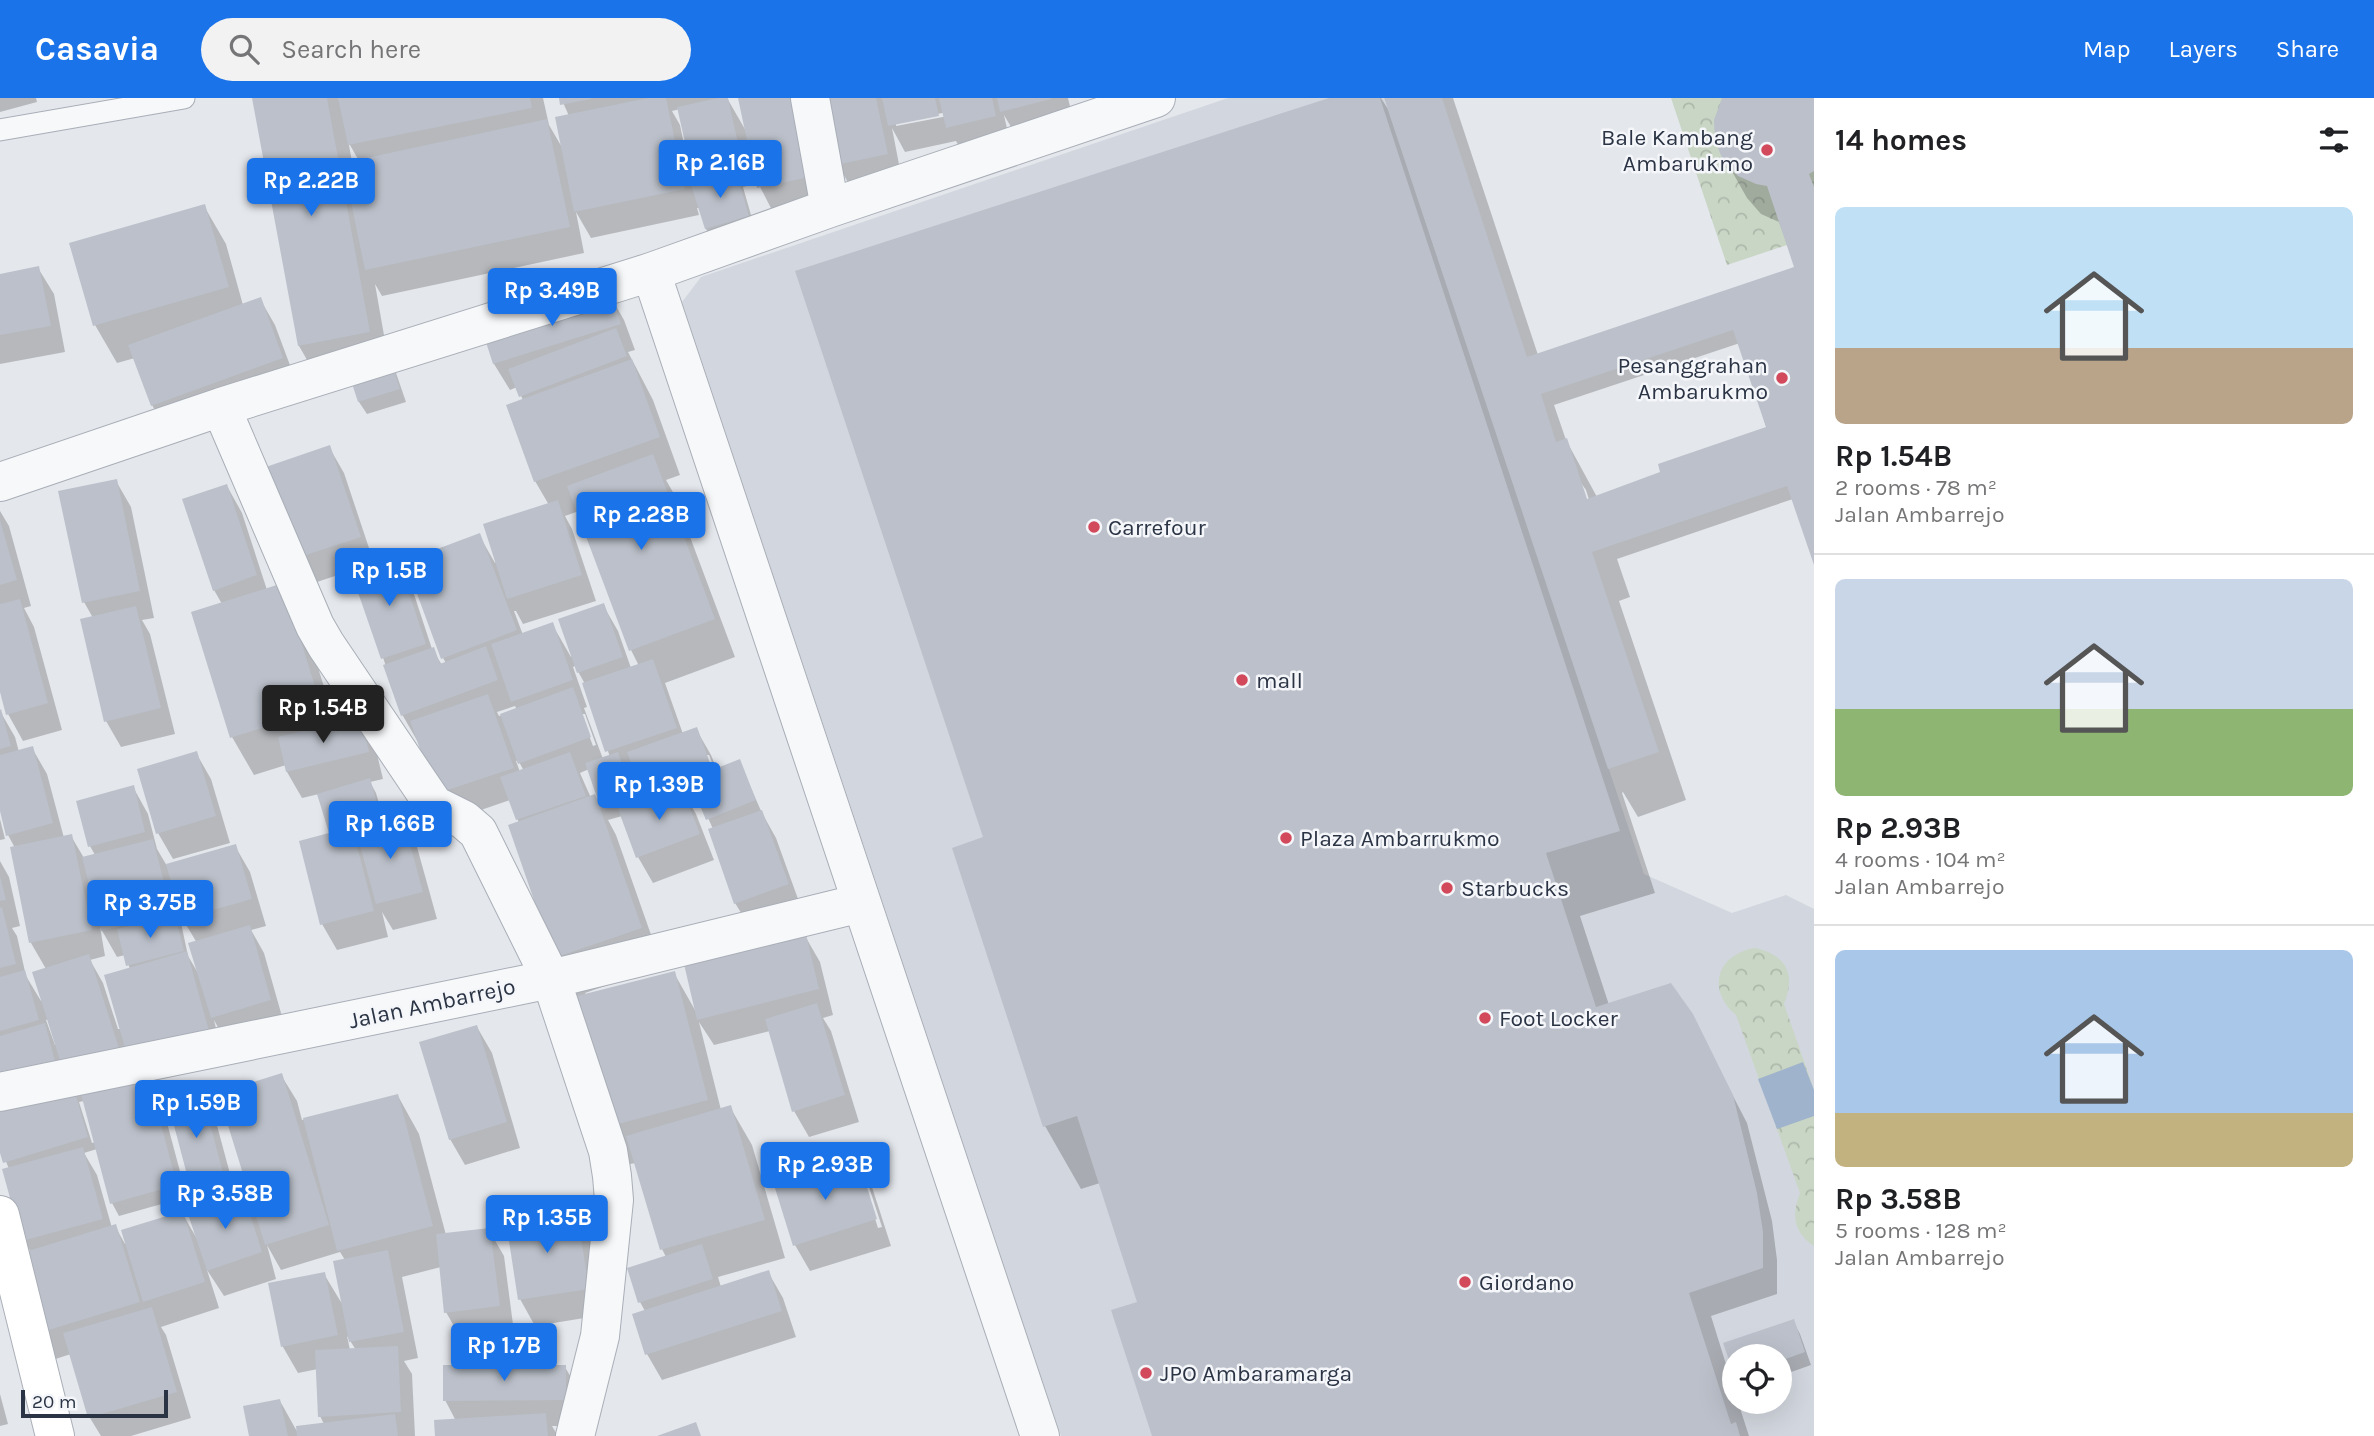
<!DOCTYPE html>
<meta charset="utf-8">
<style>
body{margin:0;font-family:Karla,sans-serif;background:#f2f2f2;color:#202124;height:100vh;display:flex;flex-direction:column;font-size:26px;white-space:nowrap}
*{box-sizing:border-box;margin:0}
p{font-size:23px;color:#757577}
.icon{flex:none;width:38px;height:38px;fill:none;stroke:currentColor;stroke-width:2;stroke-linecap:round;stroke-linejoin:round}
.map{position:relative;flex:1;overflow:hidden}
.sheet{display:flex;flex-direction:column;background:#fff;width:560px}
.sheet>*{flex:none}
.fabs{position:absolute;left:1722px;top:1246px;display:grid;gap:14px}
.fabs a{display:grid;place-items:center;width:70px;height:70px;border-radius:50%;background:#fff;box-shadow:0 7px 28px #0002;font-size:35px}
.scale{position:absolute;left:21px;bottom:18px;width:147px;box-sizing:border-box;padding-left:7px;border:4px solid #2b3445;border-top:0;font-size:19px;line-height:24px;white-space:nowrap;color:#2b3445;-webkit-text-stroke:5px #f4f6f9;paint-order:stroke}
.price{position:absolute;translate:-50% -60px;padding:0 16px;border-radius:7px;background:#1a73e8;color:#fff;font-size:23px;line-height:46px;filter:drop-shadow(0 2px 4px #0008)}
.price::after{content:'';position:absolute;left:50%;top:42px;width:21px;height:16px;margin-left:-10px;background:inherit;clip-path:polygon(0 0,100% 0,50% 100%)}
.price.selected{background:#222;color:#fff}
ul{padding:0;list-style:none}
li{display:grid;align-content:center;gap:14px;height:371px;padding:0 21px}
li+li{border-top:2px solid #e0e0e0}
li span{display:grid;place-items:center;height:217px;border-radius:10px;color:#555}
li>.icon{margin-inline-start:auto}
span .icon{width:126px;height:126px;fill:#fffc;stroke-width:1}
li b{font-size:30px}
h2{display:flex;justify-content:space-between;align-items:center;height:84px;padding:0 21px;font-size:30px}
header{display:flex;align-items:center;gap:42px;box-sizing:border-box;height:98px;padding:0 35px;background:#1a73e8;color:#fff}
header strong{font-size:33px}
nav{display:flex;gap:38px;margin-inline-start:auto;font-size:24px}
.search{width:490px;height:63px;background:#f2f2f2;display:flex;align-items:center;gap:18px;box-sizing:border-box;padding:0 24px;border-radius:38px;color:#757577;font-size:26px}
main{display:flex;flex:1;min-height:0}
.map>svg:first-child{display:block}
</style>
<header>
<strong>Casavia</strong>
<div class="search"><svg class="icon" aria-label="search" viewBox="0 0 24 24"><circle cx="10" cy="10" r="6"/><path d="M15 15l6 6"/></svg>Search here</div>
<nav><a>Map</a><a>Layers</a><a>Share</a></nav>
</header>
<main>
<div class="map">
<svg width="1814" height="1338" viewBox="0 0 1814 1338">
<defs>
<pattern id="forest-crowns" width="20" height="18" patternUnits="userSpaceOnUse" patternTransform="scale(1.75)"><rect width="20" height="18" fill="#c9d6c5"/><path d="M2 6a3 3 0 1 1 6 0M12 15a3 3 0 1 1 6 0" fill="none" stroke="#adb8ab"/></pattern>
</defs>
<rect width="100%" height="100%" fill="#e4e7ec"/>
<path fill="#d2d6de" fill-rule="evenodd" d="M 1228,0 L 1384,0 L 1644,776 L 1732,815 L 1786,797 L 1814,811 L 1814,1338 L 1061,1338 L 682,204 L 701,179 ZM 1734,1258 L 1780,1258 L 1780,1304 L 1734,1304 Z"/>
<path fill="url(#forest-crowns)" d="M 1671,0 L 1814,0 L 1814,138 L 1727,167 Z
M 1755,850 C 1787,857 1796,877 1784,906 L 1814,992 L 1814,1148 C 1794,1135 1791,1117 1800,1095 L 1736,917 C 1706,892 1717,856 1755,850 Z"/>
<path fill="#9fb4cc" d="M 1803,964 L 1814,992 L 1814,1018 L 1777,1031 L 1758,981 Z"/>
<path fill="#0003" fill-rule="evenodd" d="M 0,0 L 36,0 L 37,4 L 0,14 Z
M 253,0 L 543,0 L 549,27 L 563,51 L 569,18 L 561,0 L 727,0 L 746,33 L 740,0 L 828,104 L 774,116 L 758,85 L 743,89 L 755,131 L 714,144 L 706,131 L 700,110 L 697,110 L 699,117 L 591,140 L 576,114 L 584,155 L 382,198 L 375,186 L 388,260 L 395,272 L 406,304 L 367,316 L 359,304 L 352,280 L 321,286 L 299,248 ZM 680,11 L 693,71 L 702,86 L 693,89 L 680,27 L 672,13 ZM 349,47 L 350,47 L 359,63 L 352,64 Z
M 824,0 L 1068,0 L 1074,25 L 1017,39 L 1004,17 L 1010,44 L 963,55 L 956,43 L 905,54 L 892,30 L 902,82 L 853,93 L 838,67 ZM 947,14 L 948,18 L 896,28 L 896,25 Z
M 1335,0 L 1381,0 L 1388,11 L 1386,0 L 1453,0 L 1538,257 L 1796,170 L 1779,124 L 1761,116 L 1747,100 L 1725,61 L 1724,0 L 1814,0 L 1814,464 L 1793,401 L 1617,461 L 1630,499 L 1619,503 L 1686,702 L 1638,719 L 1623,694 L 1622,695 L 1655,795 L 1580,818 L 1609,907 L 1691,917 L 1747,1025 L 1772,1123 L 1777,1162 L 1777,1196 L 1711,1218 L 1734,1292 L 1734,1304 L 1738,1304 L 1749,1338 L 1154,1338 L 1139,1205 L 1100,1085 L 1081,1091 L 1045,1028 L 985,740 ZM 1740,245 L 1769,338 L 1597,399 L 1566,342 L 1554,307 ZM 1581,385 L 1586,392 L 1591,408 L 1588,409 Z
M 204,108 L 226,146 L 243,207 L 260,201 L 275,227 L 297,286 L 167,333 L 152,307 L 135,260 L 117,265 L 95,227 Z
M 38,170 L 54,196 L 65,254 L 0,266 L 0,177 Z
M 609,196 L 624,222 L 635,252 L 628,254 L 653,302 L 680,377 L 666,382 L 674,396 L 735,559 L 665,585 L 683,636 L 696,631 L 711,657 L 717,672 L 739,663 L 762,715 L 776,740 L 802,812 L 751,831 L 735,805 L 713,731 L 699,700 L 689,704 L 696,716 L 714,762 L 653,785 L 638,759 L 622,718 L 608,722 L 616,737 L 662,868 L 585,895 L 586,897 L 674,875 L 695,912 L 805,838 L 820,864 L 833,917 L 823,920 L 831,933 L 859,1024 L 809,1039 L 794,1013 L 770,933 L 714,947 L 699,924 L 721,1012 L 730,1009 L 752,1047 L 785,1160 L 718,1179 L 721,1189 L 768,1174 L 783,1200 L 796,1239 L 662,1282 L 647,1256 L 645,1213 L 640,1204 L 666,1159 L 662,1151 L 636,1065 L 630,1066 L 608,1028 L 578,899 L 555,859 L 519,725 L 510,702 L 452,722 L 418,644 L 403,618 L 353,472 L 308,487 L 292,461 L 329,349 L 344,375 L 375,468 L 396,461 L 411,487 L 432,551 L 442,567 L 446,565 L 443,560 L 479,437 L 495,465 L 549,407 L 535,383 L 523,302 L 517,289 L 510,292 L 494,266 L 485,236 ZM 579,413 L 631,552 L 639,568 L 631,570 L 618,533 L 603,507 L 571,559 L 552,526 L 523,537 L 514,513 L 516,513 L 523,526 L 596,503 L 572,431 L 565,418 ZM 575,568 L 585,586 L 610,659 L 603,661 L 584,610 L 587,609 L 573,569 ZM 515,608 L 517,612 L 499,618 L 497,614 ZM 581,616 L 585,616 L 596,647 L 593,648 ZM 705,657 L 709,657 L 715,672 L 712,674 ZM 518,662 L 524,673 L 520,674 L 516,663 ZM 589,671 L 601,709 L 591,700 L 580,675 ZM 636,675 L 649,702 L 637,706 L 628,677 Z
M 116,383 L 131,409 L 154,520 L 142,522 L 150,536 L 175,636 L 121,649 L 106,623 L 93,520 L 84,504 Z
M 227,388 L 242,415 L 267,492 L 304,525 L 336,627 L 360,621 L 375,648 L 383,681 L 370,684 L 376,695 L 385,727 L 402,722 L 417,749 L 437,821 L 393,832 L 382,814 L 388,839 L 337,852 L 322,826 L 331,737 L 319,696 L 302,700 L 287,674 L 286,667 L 254,677 L 232,639 L 222,506 L 214,492 Z
M 0,413 L 9,428 L 31,508 L 24,510 L 34,529 L 62,632 L 23,643 L 8,616 L 0,587 Z
M 0,613 L 15,639 L 19,654 L 32,650 L 47,676 L 64,740 L 71,738 L 84,760 L 95,757 L 90,748 L 133,689 L 148,716 L 157,751 L 167,768 L 235,748 L 250,774 L 266,828 L 251,832 L 264,855 L 285,929 L 227,946 L 214,922 L 224,963 L 150,984 L 162,1006 L 181,1077 L 178,1078 L 183,1100 L 119,1118 L 112,1105 L 97,1051 L 84,1055 L 97,1077 L 112,1130 L 115,1128 L 125,1146 L 182,1115 L 196,1139 L 197,1139 L 203,1109 L 193,1091 L 200,994 L 215,1020 L 236,1098 L 242,1096 L 259,1122 L 281,977 L 297,1003 L 302,1022 L 398,998 L 419,1036 L 446,1137 L 489,1132 L 504,1158 L 514,1234 L 461,1241 L 446,1214 L 441,1169 L 402,1179 L 418,1260 L 404,1263 L 412,1276 L 415,1338 L 251,1338 L 280,1303 L 299,1337 L 324,1326 L 320,1318 L 318,1271 L 298,1275 L 283,1249 L 270,1186 L 324,1176 L 344,1209 L 345,1162 L 340,1154 L 281,1172 L 267,1147 L 276,1181 L 224,1198 L 207,1172 L 219,1210 L 161,1229 L 166,1237 L 191,1320 L 131,1338 L 101,1338 L 90,1320 L 71,1256 L 43,1265 L 31,1154 L 24,1143 L 9,1071 L 0,1049 L 0,1016 L 3,1015 L 0,1010 L 0,763 L 9,779 L 20,828 L 12,830 L 17,838 L 26,878 L 41,903 L 46,871 L 31,845 L 12,750 L 15,750 L 8,737 L 0,707 ZM 179,815 L 197,845 L 198,875 L 188,858 ZM 100,829 L 117,859 L 125,857 L 130,871 L 121,931 L 118,931 L 103,885 L 90,862 L 105,858 ZM 49,921 L 56,946 L 55,947 L 46,922 ZM 84,1003 L 95,1044 L 92,1045 L 79,1004 ZM 347,1238 L 356,1252 L 350,1252 Z
M 196,655 L 211,681 L 230,745 L 173,761 L 158,735 Z
M 0,721 L 5,741 L 0,742 Z
M 477,929 L 492,955 L 520,1050 L 465,1067 L 450,1041 Z
M 857,1063 L 872,1089 L 891,1148 L 810,1173 L 795,1147 ZM 865,1089 L 869,1089 L 882,1129 L 878,1130 Z
M 576,1115 L 591,1141 L 603,1217 L 535,1228 L 520,1201 Z
M 1793,1223 L 1800,1236 L 1811,1267 L 1780,1278 L 1780,1258 L 1734,1258 L 1734,1272 L 1725,1246 Z
M 565,1269 L 580,1295 L 580,1328 L 552,1328 L 558,1338 L 436,1338 L 456,1323 L 445,1302 Z
M 0,1296 L 8,1326 L 0,1328 Z"/>
<path fill="#bbc0ca" fill-rule="evenodd" d="M 252,0 L 327,0 L 370,234 L 298,248 Z
M 338,0 L 530,0 L 532,10 L 348,47 Z
M 559,0 L 591,0 L 591,1 L 560,7 Z
M 648,0 L 666,0 L 685,91 L 574,114 L 555,19 Z
M 718,0 L 728,0 L 741,59 L 691,71 L 677,9 Z
M 738,0 L 799,0 L 814,78 L 757,90 Z
M 822,0 L 876,0 L 888,56 L 836,67 Z
M 882,0 L 935,0 L 939,18 L 888,28 Z
M 939,0 L 992,0 L 996,18 L 946,30 Z
M 997,0 L 1051,0 L 1051,1 L 1000,14 Z
M 1329,0 L 1380,0 L 1620,733 L 1546,755 L 1596,909 L 1671,885 L 1693,916 L 1733,997 L 1757,1095 L 1763,1134 L 1763,1170 L 1689,1195 L 1731,1326 L 1736,1324 L 1740,1338 L 1152,1338 L 1111,1212 L 1137,1204 L 1077,1018 L 1043,1029 L 952,750 L 983,739 L 795,173 Z
M 1384,0 L 1442,0 L 1527,259 L 1794,169 L 1767,88 L 1756,86 L 1738,78 L 1723,62 L 1715,43 L 1714,22 L 1722,0 L 1814,0 L 1814,73 L 1809,76 L 1814,89 L 1814,467 L 1787,388 L 1592,454 L 1659,654 L 1608,671 ZM 1733,232 L 1766,329 L 1658,366 L 1660,374 L 1587,401 L 1567,340 L 1556,344 L 1541,296 Z
M 547,21 L 570,129 L 365,172 L 343,65 Z
M 736,73 L 749,118 L 705,131 L 691,87 Z
M 205,106 L 229,189 L 93,228 L 69,145 Z
M 39,168 L 51,228 L 0,237 L 0,176 Z
M 610,193 L 621,226 L 493,266 L 483,235 Z
M 261,199 L 283,260 L 151,308 L 128,247 Z
M 616,230 L 627,258 L 519,299 L 508,271 Z
M 389,257 L 400,291 L 358,304 L 347,270 Z
M 632,261 L 660,339 L 534,384 L 506,307 Z
M 330,347 L 361,439 L 291,462 L 260,371 Z
M 653,356 L 715,521 L 629,553 L 567,388 Z
M 117,381 L 140,493 L 82,505 L 58,393 Z
M 227,386 L 257,477 L 213,493 L 182,401 Z
M 558,402 L 582,477 L 507,501 L 483,426 Z
M 0,422 L 17,482 L 0,487 Z
M 480,435 L 517,532 L 441,561 L 405,463 Z
M 397,459 L 426,546 L 381,561 L 351,474 Z
M 283,485 L 322,611 L 230,640 L 191,514 Z
M 20,501 L 48,605 L 6,617 L 0,594 L 0,506 Z
M 604,505 L 623,559 L 577,575 L 558,521 Z
M 136,508 L 161,610 L 104,624 L 80,521 Z
M 553,524 L 573,582 L 511,604 L 491,546 Z
M 486,548 L 498,582 L 401,618 L 383,567 L 434,549 L 440,566 Z
M 653,561 L 677,630 L 605,654 L 582,585 Z
M 573,589 L 591,639 L 518,666 L 500,616 Z
M 488,596 L 514,670 L 436,696 L 410,623 Z
M 1,611 L 11,648 L 0,651 L 0,612 Z
M 360,619 L 369,654 L 286,674 L 278,639 Z
M 697,629 L 710,665 L 640,690 L 627,654 Z
M 33,648 L 53,725 L 6,738 L 0,713 L 0,657 Z
M 197,653 L 216,718 L 156,736 L 137,671 Z
M 570,654 L 586,698 L 516,722 L 500,679 Z
M 618,654 L 633,699 L 600,710 L 642,830 L 554,860 L 508,727 L 595,696 L 599,705 L 585,665 Z
M 740,661 L 756,702 L 706,722 L 689,681 Z
M 370,680 L 381,720 L 352,729 L 374,813 L 320,827 L 299,743 L 329,735 L 317,696 Z
M 134,687 L 145,734 L 88,749 L 76,703 Z
M 681,687 L 700,736 L 636,760 L 618,711 Z
M 762,712 L 789,786 L 734,806 L 708,731 Z
M 403,720 L 423,794 L 376,806 L 356,733 Z
M 72,736 L 92,832 L 29,845 L 10,749 Z
M 153,741 L 172,815 L 101,833 L 82,759 Z
M 236,746 L 252,801 L 181,821 L 166,766 Z
M 0,778 L 6,802 L 0,803 Z
M 2,809 L 16,866 L 0,870 L 0,810 Z
M 175,817 L 184,853 L 126,868 L 117,831 Z
M 250,827 L 271,902 L 211,920 L 188,845 Z
M 806,836 L 819,891 L 697,922 L 684,866 Z
M 187,853 L 210,937 L 128,960 L 104,877 Z
M 89,856 L 122,960 L 65,978 L 32,874 Z
M 25,872 L 39,922 L 0,933 L 0,879 Z
M 675,873 L 708,1002 L 607,1029 L 573,899 Z
M 817,905 L 845,997 L 792,1014 L 765,921 Z
M 45,925 L 58,975 L 0,991 L 0,938 Z
M 477,927 L 507,1024 L 449,1042 L 419,944 Z
M 282,975 L 329,1127 L 265,1147 L 218,995 Z
M 148,977 L 177,1087 L 110,1106 L 81,996 Z
M 74,991 L 88,1039 L 3,1065 L 0,1055 L 0,1014 Z
M 201,992 L 225,1082 L 191,1092 L 167,1001 Z
M 398,996 L 433,1128 L 337,1153 L 303,1020 Z
M 731,1007 L 765,1122 L 660,1152 L 626,1038 Z
M 83,1049 L 103,1121 L 22,1143 L 2,1071 Z
M 858,1061 L 877,1121 L 793,1148 L 774,1087 Z
M 243,1094 L 262,1154 L 207,1173 L 187,1113 Z
M 183,1113 L 205,1184 L 143,1204 L 121,1132 Z
M 577,1113 L 589,1191 L 518,1202 L 506,1123 Z
M 116,1126 L 140,1204 L 26,1239 L 2,1161 Z
M 490,1130 L 500,1208 L 444,1215 L 436,1136 Z
M 702,1146 L 713,1181 L 638,1205 L 627,1170 Z
M 388,1152 L 404,1234 L 349,1244 L 333,1163 Z
M 769,1172 L 782,1213 L 645,1257 L 632,1216 Z
M 325,1174 L 338,1237 L 281,1249 L 268,1185 Z
M 152,1209 L 177,1294 L 88,1320 L 63,1235 Z
M 1794,1221 L 1805,1254 L 1780,1263 L 1780,1258 L 1734,1258 L 1734,1276 L 1723,1245 Z
M 398,1248 L 401,1314 L 318,1319 L 315,1252 Z
M 443,1267 L 566,1267 L 566,1302 L 443,1303 Z
M 280,1301 L 288,1338 L 249,1338 L 243,1308 Z
M 546,1315 L 548,1338 L 435,1338 L 434,1322 Z
M 395,1316 L 398,1338 L 297,1338 L 296,1328 Z
M 696,1324 L 701,1338 L 657,1338 Z"/>
<g fill="none" stroke-linecap="round" stroke-linejoin="round">
<g stroke="#a9aeb7" stroke-width="23">
<path id="service" d="M 0,32 L 184,0"/>
</g>
<g stroke="#a9aeb7" stroke-width="40">
<path id="minor" d="M 810,0 L 830,110
M 651,174 L 1040,1338
M 221,309 L 315,528 L 326,547 L 434,707 L 464,722 L 478,734 L 551,881 L 608,1053 L 612,1078 L 614,1102 L 600,1238 L 575,1338
M 0,384 L 221,309 L 651,174 L 830,110 L 1156,0
M 0,994 L 551,881 L 861,805"/>
</g>
<g stroke="#a9aeb7" stroke-width="40">
<path id="secondary" d="M 0,1117 L 55,1338"/>
</g>
<use href="#service" stroke="#f7f8fa" stroke-width="21"/>
<use href="#minor" stroke="#f7f8fa" stroke-width="38"/>
<use href="#secondary" stroke="#fff" stroke-width="38"/>
</g>
<g fill="#d1495b" stroke="#f4f6f9" stroke-width="2.5">
<circle cx="1767" cy="52" r="7"/>
<circle cx="1782" cy="280" r="7"/>
<circle cx="1094" cy="429" r="7"/>
<circle cx="1242" cy="582" r="7"/>
<circle cx="1286" cy="740" r="7"/>
<circle cx="1447" cy="790" r="7"/>
<circle cx="1485" cy="920" r="7"/>
<circle cx="1465" cy="1184" r="7"/>
<circle cx="1146" cy="1275" r="7"/>
</g>
<g text-anchor="middle" stroke-width="5" stroke-linejoin="round" paint-order="stroke">
<g font-size="23" fill="#2b3445" stroke="#f4f6f9" text-anchor="start">
<text x="1753" y="47" text-anchor="end">Bale Kambang<tspan x="1753" dy="26">Ambarukmo</tspan></text>
<text x="1768" y="275" text-anchor="end">Pesanggrahan<tspan x="1768" dy="26">Ambarukmo</tspan></text>
<text x="1108" y="437">Carrefour</text>
<text x="1256" y="590">mall</text>
<text x="1300" y="748">Plaza Ambarrukmo</text>
<text x="1461" y="798">Starbucks</text>
<text x="1499" y="928">Foot Locker</text>
<text x="1479" y="1192">Giordano</text>
<text x="1160" y="1283">JPO Ambaramarga</text>
</g>
<g font-size="23" fill="#2b3445" stroke="#f4f6f9">
<text transform="translate(432 905) rotate(-12)" y="8">Jalan Ambarrejo</text>
</g>
</g>
</svg>
<div class="fabs">
<a><svg class="icon" aria-label="locate" viewBox="0 0 24 24"><circle cx="12" cy="12" r="6"/><path d="M12 2v4M12 18v4M2 12h4M18 12h4"/></svg></a>
</div>
<div class="scale">20 m</div>
<b class="price" style="left:720px;top:102px">Rp 2.16B</b>
<b class="price" style="left:311px;top:120px">Rp 2.22B</b>
<b class="price" style="left:552px;top:230px">Rp 3.49B</b>
<b class="price" style="left:641px;top:454px">Rp 2.28B</b>
<b class="price" style="left:389px;top:510px">Rp 1.5B</b>
<b class="price selected" style="left:323px;top:647px">Rp 1.54B</b>
<b class="price" style="left:659px;top:724px">Rp 1.39B</b>
<b class="price" style="left:390px;top:763px">Rp 1.66B</b>
<b class="price" style="left:150px;top:842px">Rp 3.75B</b>
<b class="price" style="left:196px;top:1042px">Rp 1.59B</b>
<b class="price" style="left:825px;top:1104px">Rp 2.93B</b>
<b class="price" style="left:225px;top:1133px">Rp 3.58B</b>
<b class="price" style="left:547px;top:1157px">Rp 1.35B</b>
<b class="price" style="left:504px;top:1285px">Rp 1.7B</b>
</div>
<section class="sheet">
<h2>14 homes<svg class="icon" aria-label="filters" viewBox="0 0 24 24"><path d="M4 7h16M4 17h16"/><circle cx="9" cy="7" r="2"/><circle cx="15" cy="17" r="2"/></svg></h2>
<ul>
<li><span style="background:linear-gradient(#bfe0f5 65%,#b9a48a 0)"><svg class="icon" aria-label="home" viewBox="0 0 24 24"><path d="M3 11l9-7 9 7M6 9v11h12V9"/></svg></span><div><b>Rp 1.54B</b><p>2 rooms · 78 m²</p><p>Jalan Ambarrejo</p></div></li>
<li><span style="background:linear-gradient(#c9d6e8 60%,#8fb573 0)"><svg class="icon" aria-label="home" viewBox="0 0 24 24"><path d="M3 11l9-7 9 7M6 9v11h12V9"/></svg></span><div><b>Rp 2.93B</b><p>4 rooms · 104 m²</p><p>Jalan Ambarrejo</p></div></li>
<li><span style="background:linear-gradient(#a9c7e8 75%,#c2b280 0)"><svg class="icon" aria-label="home" viewBox="0 0 24 24"><path d="M3 11l9-7 9 7M6 9v11h12V9"/></svg></span><div><b>Rp 3.58B</b><p>5 rooms · 128 m²</p><p>Jalan Ambarrejo</p></div></li>
</ul>
</section>
</main>
